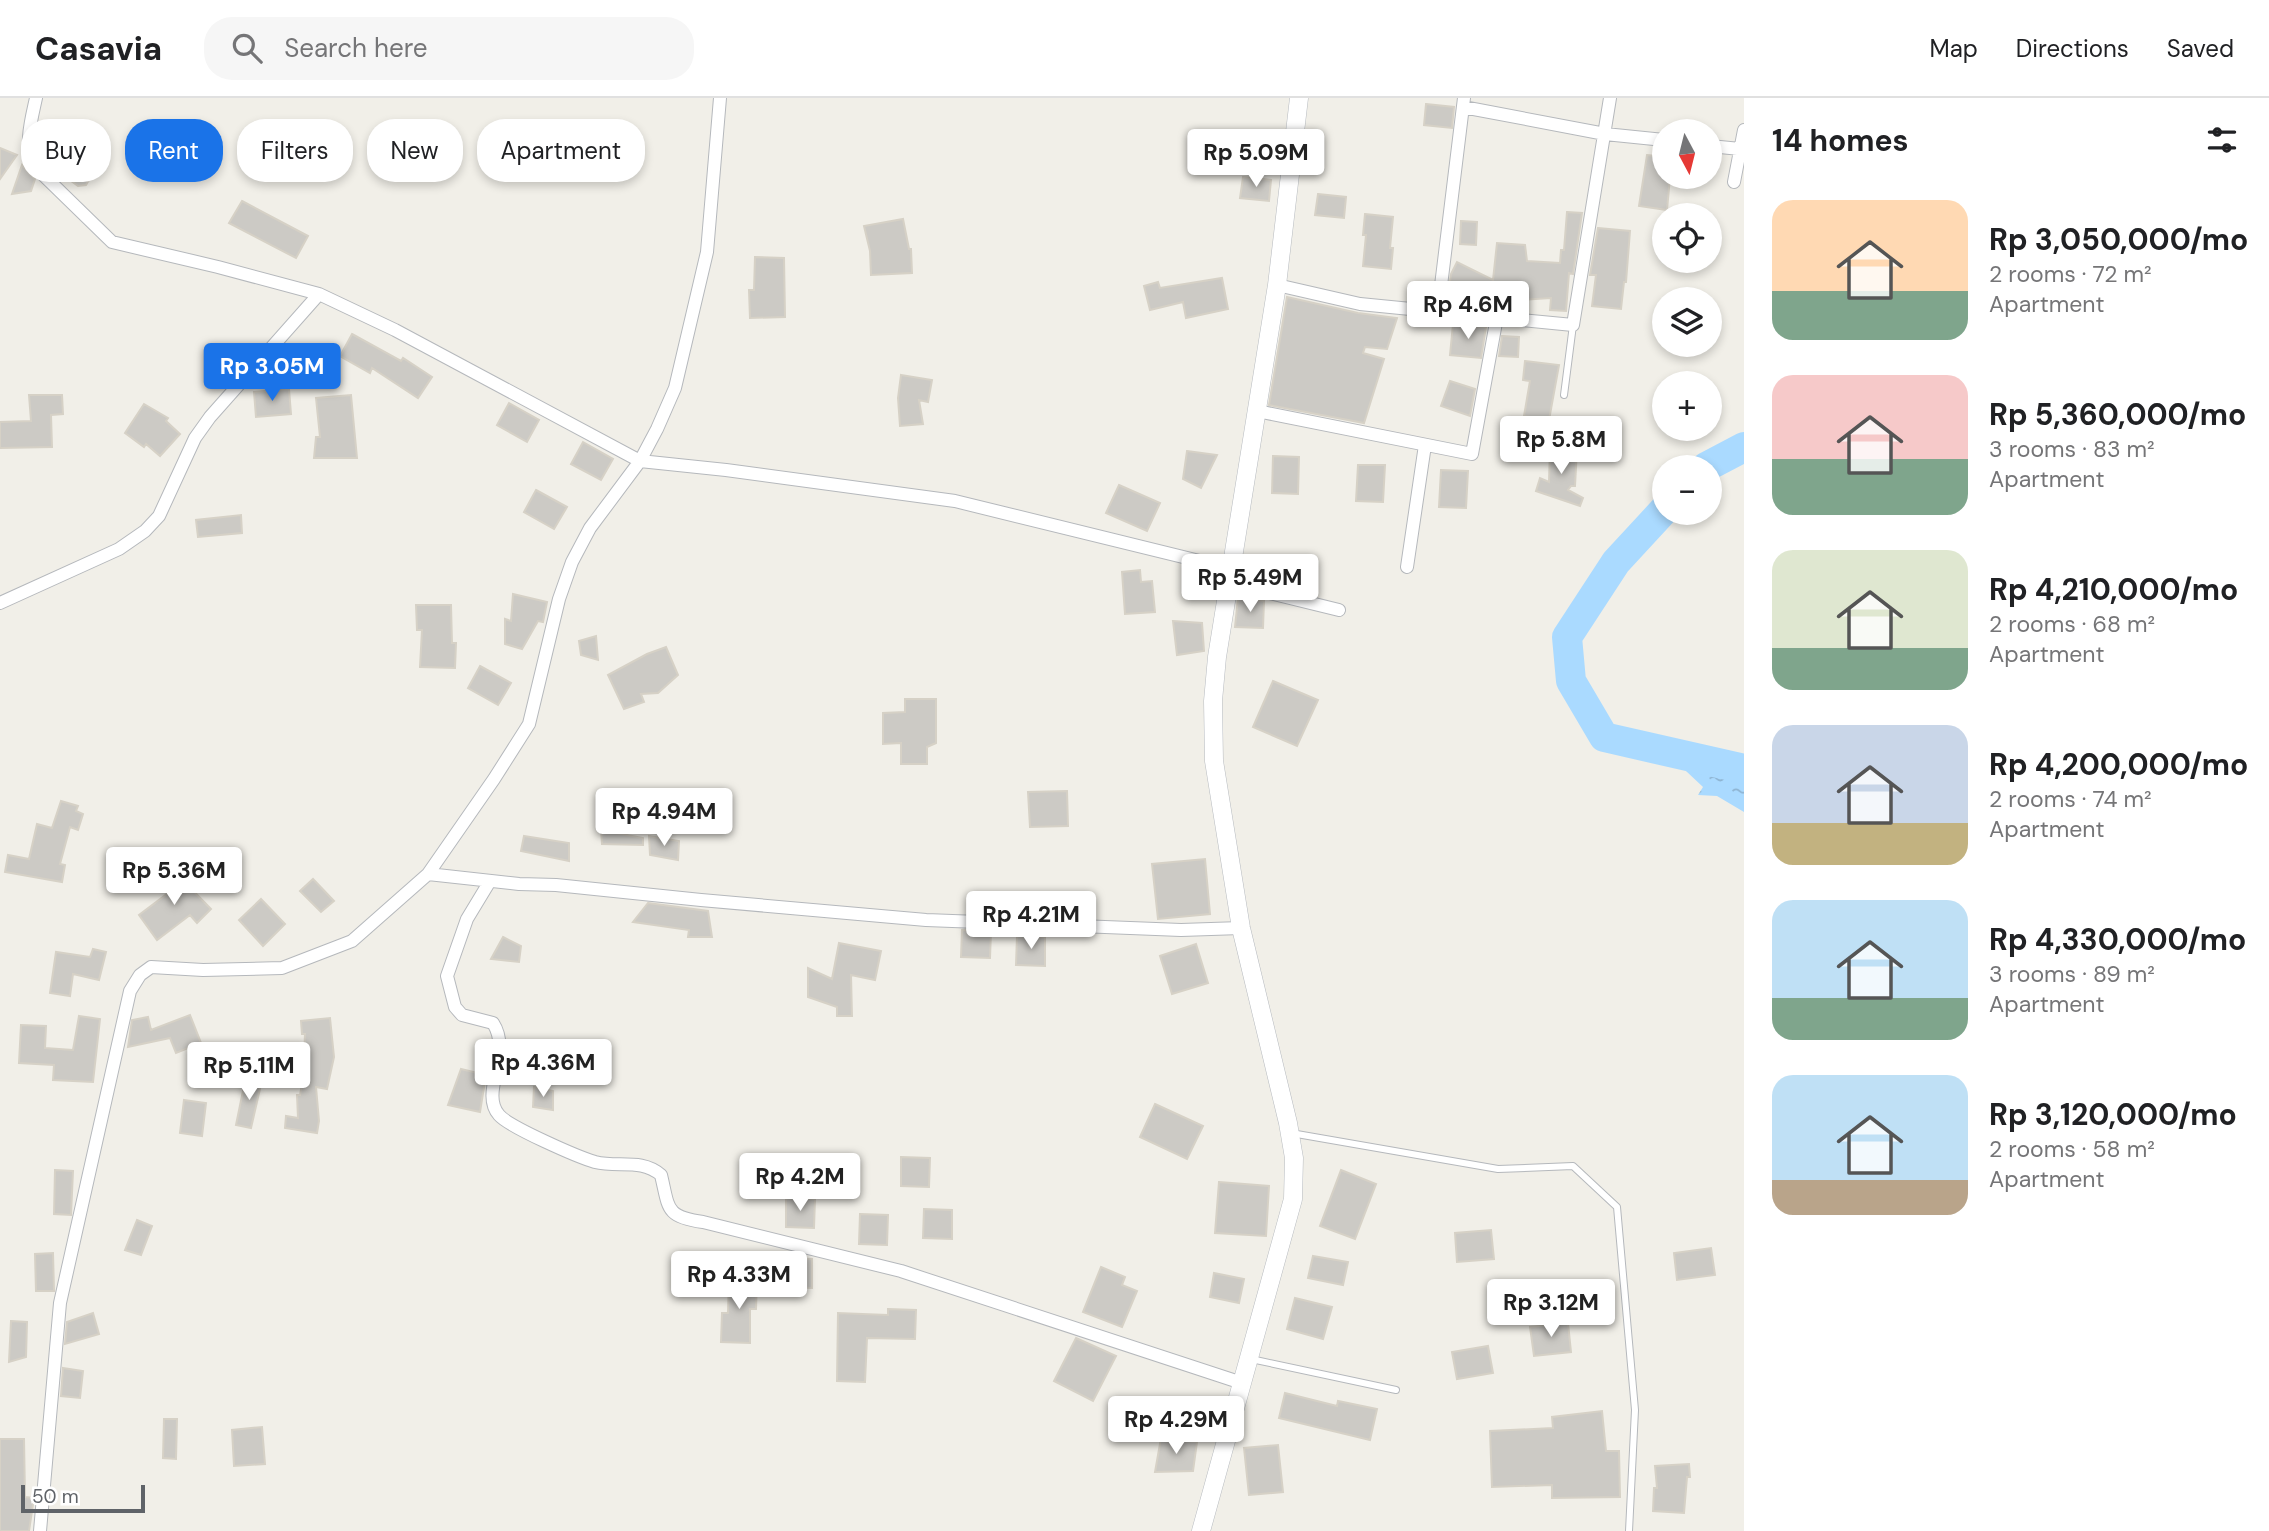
<!DOCTYPE html>
<meta charset="utf-8">
<style>
body{margin:0;font-family:"DM Sans",sans-serif;background:#f6f6f6;color:#202124;height:100vh;display:flex;flex-direction:column;font-size:26px;white-space:nowrap}
*{box-sizing:border-box;margin:0}
p{font-size:23px;color:#757577}
.icon{flex:none;width:38px;height:38px;fill:none;stroke:currentColor;stroke-width:2;stroke-linecap:round;stroke-linejoin:round}
.map{position:relative;flex:1;overflow:hidden}
.drawer{display:flex;flex-direction:column;background:#fff;width:525px}
.drawer>*{flex:none}
.top-card{position:absolute;left:21px;top:21px;width:665px;height:63px;display:flex;gap:14px}
.needle{width:46px;rotate:173deg}
.fabs{position:absolute;left:1652px;top:21px;display:grid;gap:14px}
.fabs a{display:grid;place-items:center;width:70px;height:70px;border-radius:50%;background:#fff;box-shadow:0 4px 10px #0003;font-size:35px}
.scale{position:absolute;left:21px;bottom:18px;width:124px;box-sizing:border-box;padding-left:7px;border:4px solid #5f6368;border-top:0;font-size:19px;line-height:24px;white-space:nowrap;color:#5f6368;-webkit-text-stroke:5px #fff;paint-order:stroke}
.price{position:absolute;translate:-50% -60px;padding:0 16px;border-radius:7px;background:#fff;color:#222;font-size:23px;line-height:46px;filter:drop-shadow(0 2px 4px #0008)}
.price::after{content:'';position:absolute;left:50%;top:42px;width:21px;height:16px;margin-left:-10px;background:inherit;clip-path:polygon(0 0,100% 0,50% 100%)}
.price.selected{background:#1a73e8;color:#fff}
ul{padding:0;list-style:none}
li{display:flex;align-items:center;gap:21px;height:175px;padding:0 28px}
li span{display:grid;place-items:center;flex:none;width:196px;height:140px;border-radius:21px;color:#555}
li>.icon{margin-inline-start:auto}
span .icon{width:84px;height:84px;fill:#fffc;stroke-width:1}
li b{font-size:30px}
h2{display:flex;justify-content:space-between;align-items:center;height:84px;padding:0 28px;font-size:30px}
.pill{padding:0 24px;border-radius:28px;background:#fff;box-shadow:0 4px 10px #0003;font-size:24px;line-height:63px}
.pill.selected{background:#1a73e8;color:#fff}
header{display:flex;align-items:center;gap:42px;box-sizing:border-box;height:98px;padding:0 35px;background:#fff;border-bottom:2px solid #e0e0e0}
header strong{font-size:33px}
nav{display:flex;gap:38px;margin-inline-start:auto;font-size:24px}
.search{width:490px;height:63px;background:#f6f6f6;display:flex;align-items:center;gap:18px;box-sizing:border-box;padding:0 24px;border-radius:28px;color:#757577;font-size:26px}
main{display:flex;flex:1;min-height:0}
.map>svg:first-child{display:block}
</style>
<header>
<strong>Casavia</strong>
<div class="search"><svg class="icon" aria-label="search" viewBox="0 0 24 24"><circle cx="10" cy="10" r="6"/><path d="M15 15l6 6"/></svg>Search here</div>
<nav><a>Map</a><a>Directions</a><a>Saved</a></nav>
</header>
<main>
<div class="map">
<svg width="1744" height="1433" viewBox="0 0 1744 1433">
<defs>
<pattern id="water-ripples" width="26" height="14" patternUnits="userSpaceOnUse" patternTransform="scale(1.75)"><rect width="26" height="14" fill="#aadaff"/><path d="M2 4q2-2 4 0t4 0M15 11q2-2 4 0t4 0" fill="none" stroke="#8eb4d2"/></pattern>
</defs>
<rect width="100%" height="100%" fill="#f1efe8"/>
<path fill="url(#water-ripples)" d="M 1687,644 L 1708,653 L 1744,662 L 1744,714 L 1717,698 L 1698,697 L 1703,689 L 1686,673 L 1687,665 L 1677,647 L 1692,656 Z"/>
<g fill="none" stroke-linecap="round" stroke-linejoin="round">
<path stroke="#aadaff" stroke-width="30" d="M 1706,369 L 1744,349
M 1664,412 L 1616,464 L 1567,539 L 1571,583 L 1604,639 L 1744,671"/>
</g>
<path fill="#cccac5" stroke="#d6d1c6" stroke-width="2" d="M 1426,6 L 1454,9 L 1452,30 L 1424,27 Z
M 387,28 L 417,45 L 404,67 L 374,50 Z
M 0,50 L 17,57 L 0,81 Z
M 1647,57 L 1664,59 L 1664,79 L 1670,79 L 1667,112 L 1639,108 Z
M 75,61 L 93,75 L 86,87 L 78,88 L 63,77 Z
M 22,67 L 35,81 L 31,93 L 12,96 Z
M 1243,79 L 1271,82 L 1269,103 L 1240,100 Z
M 1318,96 L 1346,99 L 1344,120 L 1315,117 Z
M 242,103 L 308,138 L 296,160 L 229,125 Z
M 1567,114 L 1582,115 L 1573,176 L 1569,175 L 1566,213 L 1550,212 L 1551,200 L 1522,202 L 1522,199 L 1466,197 L 1465,200 L 1449,192 L 1451,176 L 1457,164 L 1493,182 L 1497,145 L 1525,147 L 1527,163 L 1560,165 L 1561,152 L 1564,152 Z
M 1365,116 L 1393,119 L 1390,150 L 1393,150 L 1391,171 L 1363,168 L 1366,137 L 1363,137 Z
M 903,121 L 909,151 L 911,151 L 912,175 L 871,177 L 870,153 L 864,128 Z
M 1461,123 L 1477,124 L 1476,147 L 1460,146 Z
M 1598,130 L 1630,133 L 1626,184 L 1624,184 L 1621,211 L 1592,208 L 1596,177 L 1590,177 Z
M 755,159 L 784,160 L 785,219 L 750,220 L 749,192 L 754,192 Z
M 1222,180 L 1228,211 L 1186,220 L 1183,204 L 1150,212 L 1144,188 L 1158,184 L 1160,190 Z
M 1287,199 L 1358,215 L 1397,220 L 1387,251 L 1365,249 L 1363,255 L 1384,261 L 1364,325 L 1269,307 Z
M 1453,226 L 1486,229 L 1481,260 L 1450,257 Z
M 352,236 L 401,263 L 403,260 L 432,279 L 418,300 L 372,270 L 370,275 L 340,258 Z
M 1502,238 L 1519,239 L 1518,259 L 1499,258 Z
M 1525,263 L 1559,267 L 1549,322 L 1524,318 L 1530,283 L 1523,282 Z
M 901,277 L 932,282 L 928,304 L 919,302 L 923,326 L 900,328 L 898,300 Z
M 1450,283 L 1475,291 L 1470,318 L 1441,308 Z
M 289,291 L 291,316 L 256,319 L 254,294 Z
M 29,297 L 62,297 L 63,316 L 51,317 L 52,349 L 0,350 L 0,324 L 31,323 Z
M 351,297 L 357,360 L 314,360 L 316,339 L 320,339 L 316,300 Z
M 509,305 L 539,322 L 527,344 L 497,327 Z
M 144,306 L 168,320 L 166,323 L 180,336 L 160,358 L 146,346 L 144,349 L 125,335 Z
M 583,344 L 613,361 L 601,382 L 571,366 Z
M 1550,350 L 1577,351 L 1575,388 L 1571,388 L 1568,392 L 1583,400 L 1580,408 L 1536,393 L 1540,380 L 1549,384 Z
M 1187,353 L 1217,357 L 1201,390 L 1183,381 Z
M 1273,358 L 1299,359 L 1298,396 L 1272,395 Z
M 1358,367 L 1385,367 L 1383,404 L 1356,403 Z
M 1441,372 L 1468,373 L 1466,410 L 1439,409 Z
M 1119,387 L 1160,405 L 1147,433 L 1106,415 Z
M 536,392 L 567,409 L 554,431 L 524,414 Z
M 241,417 L 242,435 L 198,439 L 196,422 Z
M 1140,472 L 1141,484 L 1152,483 L 1155,514 L 1125,516 L 1122,474 Z
M 513,496 L 547,504 L 543,524 L 538,523 L 522,551 L 505,546 L 505,521 L 511,523 Z
M 1238,500 L 1264,503 L 1263,530 L 1235,529 Z
M 416,507 L 451,507 L 452,545 L 456,545 L 455,570 L 420,569 L 422,532 L 417,532 Z
M 1173,523 L 1202,525 L 1204,553 L 1177,557 Z
M 596,538 L 598,562 L 581,557 L 579,543 Z
M 666,549 L 678,577 L 658,595 L 641,596 L 644,604 L 624,611 L 608,577 L 647,556 Z
M 480,568 L 511,585 L 498,607 L 468,590 Z
M 1273,583 L 1318,602 L 1297,648 L 1253,629 Z
M 905,601 L 936,601 L 936,645 L 927,649 L 927,666 L 901,666 L 901,645 L 883,646 L 883,615 L 905,614 Z
M 1067,693 L 1068,728 L 1030,729 L 1028,694 Z
M 61,703 L 78,708 L 76,713 L 83,716 L 78,732 L 70,729 L 60,766 L 65,767 L 62,784 L 5,774 L 8,757 L 29,761 L 37,726 L 52,730 Z
M 601,732 L 643,740 L 643,747 L 602,746 Z
M 524,738 L 569,745 L 569,763 L 521,753 Z
M 649,738 L 679,743 L 678,762 L 650,757 Z
M 1205,761 L 1210,816 L 1158,821 L 1152,766 Z
M 174,773 L 211,811 L 197,825 L 190,817 L 157,842 L 139,817 L 168,795 L 160,786 Z
M 313,781 L 334,803 L 321,814 L 300,793 Z
M 261,801 L 285,826 L 263,848 L 239,822 Z
M 648,805 L 708,813 L 712,839 L 688,839 L 689,832 L 633,824 Z
M 962,832 L 991,833 L 990,860 L 961,859 Z
M 1017,838 L 1045,839 L 1045,868 L 1016,867 Z
M 503,839 L 521,848 L 519,864 L 491,861 Z
M 839,845 L 881,853 L 875,882 L 851,877 L 852,918 L 837,918 L 837,909 L 808,899 L 808,870 L 832,881 Z
M 1196,846 L 1208,885 L 1172,896 L 1160,858 Z
M 93,851 L 106,854 L 99,882 L 73,876 L 70,898 L 50,895 L 56,854 L 90,859 Z
M 190,917 L 201,945 L 176,955 L 170,940 L 128,949 L 132,922 L 148,919 L 151,932 Z
M 79,918 L 100,921 L 93,984 L 53,982 L 54,967 L 19,965 L 21,927 L 46,928 L 45,950 L 73,952 Z
M 330,920 L 334,959 L 327,991 L 316,989 L 319,1023 L 317,1035 L 285,1030 L 286,1018 L 298,1020 L 297,997 L 300,997 L 307,958 L 304,958 L 305,936 L 302,936 L 301,923 Z
M 461,971 L 486,977 L 480,1014 L 448,1007 Z
M 246,978 L 262,982 L 251,1030 L 236,1027 Z
M 534,989 L 553,993 L 553,1012 L 533,1009 Z
M 184,1002 L 206,1005 L 202,1038 L 180,1035 Z
M 1155,1006 L 1203,1028 L 1187,1061 L 1140,1039 Z
M 901,1059 L 930,1060 L 929,1089 L 901,1088 Z
M 55,1072 L 73,1073 L 71,1117 L 54,1116 Z
M 1341,1072 L 1376,1086 L 1355,1141 L 1320,1128 Z
M 1219,1084 L 1269,1088 L 1266,1138 L 1215,1135 Z
M 786,1100 L 815,1101 L 814,1130 L 786,1129 Z
M 924,1111 L 952,1112 L 952,1141 L 923,1140 Z
M 860,1116 L 888,1117 L 887,1147 L 859,1146 Z
M 137,1122 L 152,1128 L 141,1157 L 125,1152 Z
M 1491,1132 L 1494,1161 L 1457,1164 L 1455,1135 Z
M 1711,1150 L 1715,1177 L 1677,1182 L 1674,1155 Z
M 53,1155 L 54,1193 L 36,1193 L 35,1156 Z
M 1313,1158 L 1348,1164 L 1343,1187 L 1308,1180 Z
M 784,1160 L 812,1161 L 812,1190 L 783,1189 Z
M 1101,1169 L 1125,1179 L 1122,1187 L 1137,1193 L 1122,1229 L 1083,1214 Z
M 1214,1175 L 1244,1181 L 1239,1205 L 1210,1199 Z
M 729,1181 L 757,1182 L 756,1211 L 750,1211 L 750,1245 L 721,1244 L 722,1215 L 728,1215 Z
M 1295,1200 L 1332,1209 L 1323,1241 L 1287,1231 Z
M 888,1211 L 916,1212 L 915,1241 L 867,1240 L 865,1284 L 837,1283 L 838,1215 L 888,1217 Z
M 93,1215 L 99,1236 L 65,1246 L 67,1224 Z
M 11,1223 L 27,1224 L 26,1259 L 9,1264 Z
M 1568,1225 L 1571,1254 L 1534,1258 L 1530,1229 Z
M 1076,1240 L 1116,1258 L 1093,1303 L 1054,1283 Z
M 1488,1248 L 1493,1275 L 1457,1281 L 1452,1254 Z
M 63,1270 L 83,1273 L 80,1300 L 61,1298 Z
M 1285,1295 L 1337,1308 L 1338,1303 L 1377,1311 L 1370,1342 L 1279,1320 Z
M 1602,1313 L 1606,1353 L 1619,1353 L 1620,1399 L 1552,1400 L 1552,1387 L 1492,1389 L 1490,1333 L 1553,1330 L 1552,1319 Z
M 164,1321 L 177,1321 L 176,1361 L 163,1360 Z
M 262,1329 L 265,1366 L 234,1368 L 232,1332 Z
M 1161,1340 L 1197,1344 L 1193,1373 L 1155,1374 Z
M 0,1341 L 24,1341 L 25,1399 L 34,1400 L 29,1433 L 0,1433 Z
M 1278,1347 L 1283,1394 L 1249,1397 L 1244,1350 Z
M 1689,1366 L 1690,1379 L 1687,1379 L 1684,1415 L 1653,1413 L 1654,1390 L 1657,1390 L 1655,1368 Z"/>
<g fill="none" stroke-linecap="round" stroke-linejoin="round">
<g stroke="#b5b8bc" stroke-width="8">
<path id="lane" d="M 1564,297 L 1573,227
M 1291,1035 L 1498,1071 L 1573,1068 L 1617,1109 L 1635,1312 L 1629,1433
M 1251,1261 L 1396,1292"/>
</g>
<g stroke="#b5b8bc" stroke-width="14">
<path id="street" d="M 36,0 C 31,23 24,46 34,68 L 112,144 L 218,169 L 319,196 L 395,232 L 640,363 L 726,372 L 955,403 L 1232,471
M 720,0 L 707,154 L 675,290 L 657,331 L 640,363 L 590,430 L 572,464 L 559,501 L 529,626 L 494,681 L 428,776 L 519,786 L 556,787 L 701,802 L 926,822 L 1181,832 L 1241,830
M 1463,9 L 1605,36 L 1664,42
M 1710,48 L 1740,51
M 1734,84 L 1744,32
M 1277,187 L 1360,206 L 1573,227 L 1610,0
M 1438,212 L 1464,0
M 1257,313 L 1472,356 L 1497,219
M 1407,469 L 1425,347
M 1229,485 L 1339,512
M 0,505 L 119,451 L 145,433 L 159,418 L 195,340 L 210,319 L 319,196
M 490,783 L 467,821 L 447,878 L 455,909 L 462,917 L 493,925 C 513,956 479,994 499,1017 C 509,1029 578,1059 595,1064 C 618,1070 641,1060 661,1077 C 669,1110 665,1119 703,1124 L 901,1173 L 1242,1285
M 40,1433 L 60,1205 L 130,893 L 140,877 L 151,869 L 203,872 L 282,870 L 352,843 L 428,776"/>
</g>
<g stroke="#b6babf" stroke-width="19">
<path id="secondary" d="M 1201,1433 L 1293,1101 L 1294,1060 L 1288,1025 L 1241,830 L 1214,663 L 1213,603 L 1217,559 L 1277,187 L 1299,0"/>
</g>
<use href="#lane" stroke="#fff" stroke-width="6"/>
<use href="#street" stroke="#fff" stroke-width="12"/>
<use href="#secondary" stroke="#fff" stroke-width="18"/>
</g>
</svg>
<div class="fabs">
<a><svg class="needle" viewBox="-14 -14 28 28"><path d="M0-13l5 13h-10z" fill="#e53935"/><path d="M0 13l5-13h-10z" fill="#757577"/></svg></a>
<a><svg class="icon" aria-label="locate" viewBox="0 0 24 24"><circle cx="12" cy="12" r="6"/><path d="M12 2v4M12 18v4M2 12h4M18 12h4"/></svg></a>
<a><svg class="icon" aria-label="layers" viewBox="0 0 24 24"><path d="M12 4l9 5-9 5-9-5zM3 14l9 5 9-5"/></svg></a>
<a>+</a>
<a>−</a>
</div>
<div class="scale">50 m</div>
<b class="price" style="left:1256px;top:91px">Rp 5.09M</b>
<b class="price" style="left:1468px;top:243px">Rp 4.6M</b>
<b class="price selected" style="left:272px;top:305px">Rp 3.05M</b>
<b class="price" style="left:1561px;top:378px">Rp 5.8M</b>
<b class="price" style="left:1250px;top:516px">Rp 5.49M</b>
<b class="price" style="left:664px;top:750px">Rp 4.94M</b>
<b class="price" style="left:174px;top:809px">Rp 5.36M</b>
<b class="price" style="left:1031px;top:853px">Rp 4.21M</b>
<b class="price" style="left:543px;top:1001px">Rp 4.36M</b>
<b class="price" style="left:249px;top:1004px">Rp 5.11M</b>
<b class="price" style="left:800px;top:1115px">Rp 4.2M</b>
<b class="price" style="left:739px;top:1213px">Rp 4.33M</b>
<b class="price" style="left:1551px;top:1241px">Rp 3.12M</b>
<b class="price" style="left:1176px;top:1358px">Rp 4.29M</b>
<div class="top-card">
<a class="pill">Buy</a>
<a class="pill selected">Rent</a>
<a class="pill">Filters</a>
<a class="pill">New</a>
<a class="pill">Apartment</a>
</div>
</div>
<section class="drawer">
<h2>14 homes<svg class="icon" aria-label="filters" viewBox="0 0 24 24"><path d="M4 7h16M4 17h16"/><circle cx="9" cy="7" r="2"/><circle cx="15" cy="17" r="2"/></svg></h2>
<ul>
<li><span style="background:linear-gradient(#ffd9b3 65%,#7fa58c 0)"><svg class="icon" aria-label="home" viewBox="0 0 24 24"><path d="M3 11l9-7 9 7M6 9v11h12V9"/></svg></span><div><b>Rp 3,050,000/mo</b><p>2 rooms · 72 m²</p><p>Apartment</p></div></li>
<li><span style="background:linear-gradient(#f6c9c9 60%,#7fa58c 0)"><svg class="icon" aria-label="home" viewBox="0 0 24 24"><path d="M3 11l9-7 9 7M6 9v11h12V9"/></svg></span><div><b>Rp 5,360,000/mo</b><p>3 rooms · 83 m²</p><p>Apartment</p></div></li>
<li><span style="background:linear-gradient(#dfe7d0 70%,#7fa58c 0)"><svg class="icon" aria-label="home" viewBox="0 0 24 24"><path d="M3 11l9-7 9 7M6 9v11h12V9"/></svg></span><div><b>Rp 4,210,000/mo</b><p>2 rooms · 68 m²</p><p>Apartment</p></div></li>
<li><span style="background:linear-gradient(#c9d6e8 70%,#c2b280 0)"><svg class="icon" aria-label="home" viewBox="0 0 24 24"><path d="M3 11l9-7 9 7M6 9v11h12V9"/></svg></span><div><b>Rp 4,200,000/mo</b><p>2 rooms · 74 m²</p><p>Apartment</p></div></li>
<li><span style="background:linear-gradient(#bfe0f5 70%,#7fa58c 0)"><svg class="icon" aria-label="home" viewBox="0 0 24 24"><path d="M3 11l9-7 9 7M6 9v11h12V9"/></svg></span><div><b>Rp 4,330,000/mo</b><p>3 rooms · 89 m²</p><p>Apartment</p></div></li>
<li><span style="background:linear-gradient(#bfe0f5 75%,#b9a48a 0)"><svg class="icon" aria-label="home" viewBox="0 0 24 24"><path d="M3 11l9-7 9 7M6 9v11h12V9"/></svg></span><div><b>Rp 3,120,000/mo</b><p>2 rooms · 58 m²</p><p>Apartment</p></div></li>
</ul>
</section>
</main>
